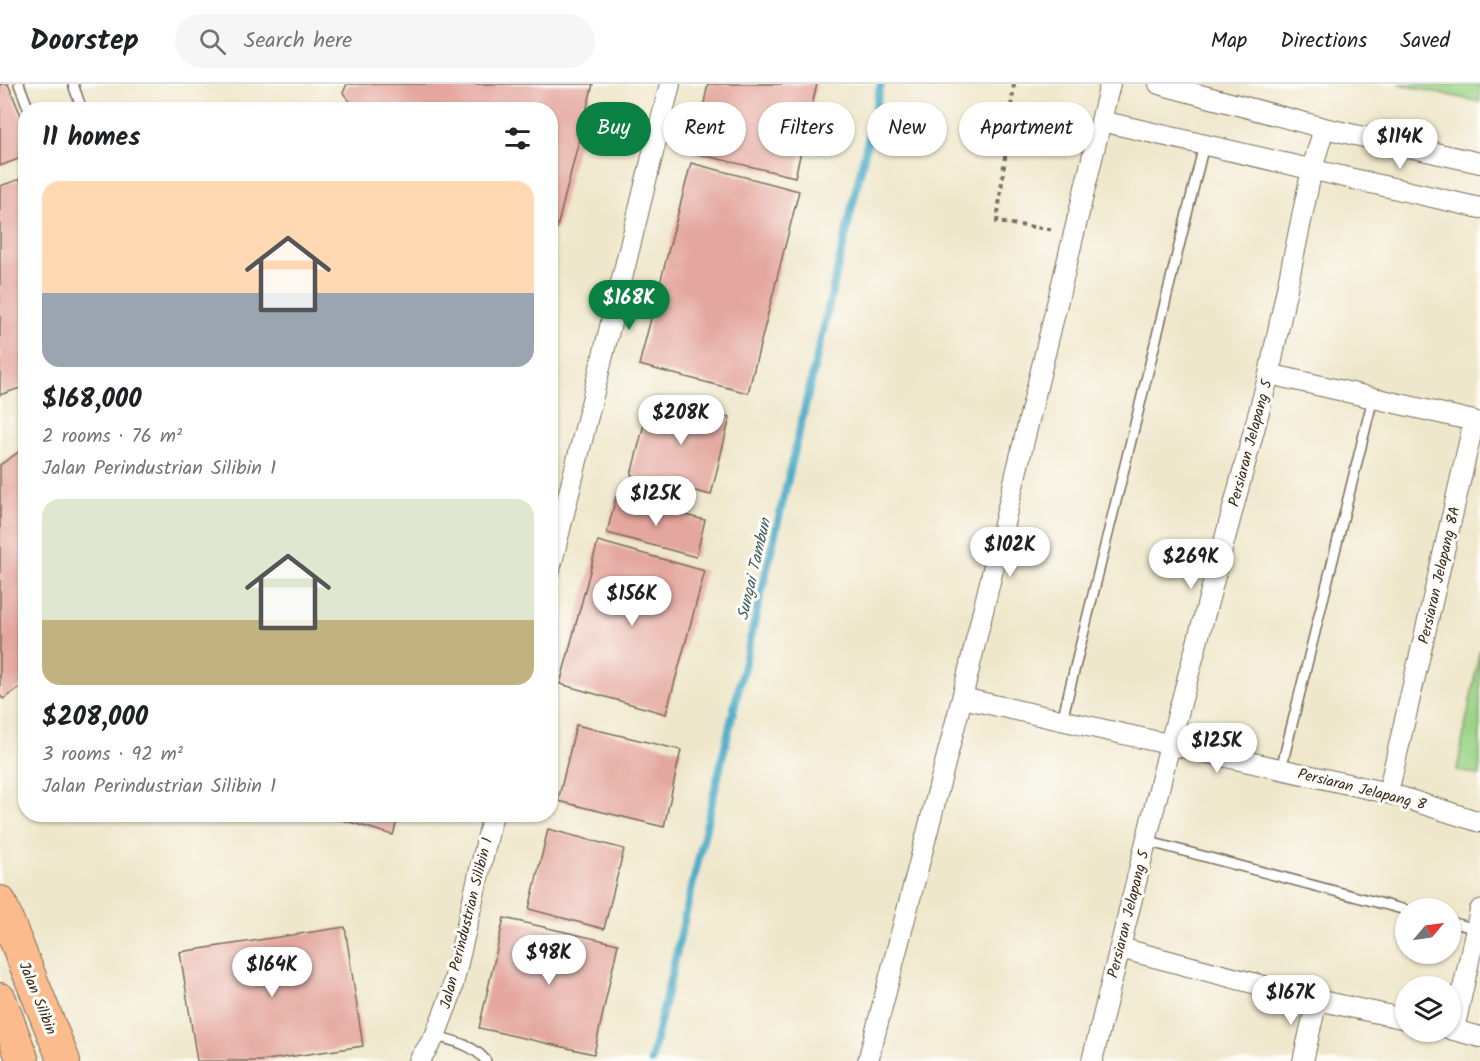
<!DOCTYPE html>
<meta charset="utf-8">
<style>
body{margin:0;font-family:Kalam,sans-serif;background:#f6f6f6;color:#202124;height:100vh;display:flex;flex-direction:column;font-size:22px;white-space:nowrap}
*{box-sizing:border-box;margin:0}
p{font-size:20px;color:#757577}
.icon{flex:none;width:33px;height:33px;fill:none;stroke:currentColor;stroke-width:2;stroke-linecap:round;stroke-linejoin:round}
.map{position:relative;flex:1;overflow:hidden}
.drawer{position:absolute;left:18px;top:18px;width:540px;height:720px;display:flex;flex-direction:column;background:#fff;border-radius:24px;box-shadow:0 2px 4px #0004}
.drawer>*{flex:none}
.top-card{position:absolute;left:576px;top:18px;width:570px;height:54px;display:flex;gap:12px}
.needle{width:39px;rotate:61deg}
.buttons{position:absolute;left:1395px;top:814px;display:grid;gap:12px}
.buttons a{display:grid;place-items:center;width:66px;height:66px;border-radius:50%;background:#fff;box-shadow:0 2px 4px #0004;font-size:30px}
.price{position:absolute;translate:-50% -51px;padding:0 14px;border-radius:21px;background:#fff;color:#222;font-size:20px;line-height:39px;filter:drop-shadow(0 2px 3px #0008)}
.price::after{content:'';position:absolute;left:50%;top:36px;width:18px;height:14px;margin-left:-9px;background:inherit;clip-path:polygon(0 0,100% 0,50% 100%)}
.price.active{background:#0b8043;color:#fff}
ul{padding:0;list-style:none}
li{display:grid;align-content:center;gap:12px;height:318px;padding:0 24px}
li span{display:grid;place-items:center;height:186px;border-radius:18px;color:#555}
li>.icon{margin-inline-start:auto}
span .icon{width:108px;height:108px;fill:#fffc;stroke-width:1}
li b{font-size:26px}
h2{display:flex;justify-content:space-between;align-items:center;height:72px;padding:0 24px;font-size:26px}
.chip{padding:0 21px;border-radius:27px;background:#fff;box-shadow:0 2px 4px #0004;font-size:21px;line-height:54px}
.chip.active{background:#0b8043;color:#fff}
header{display:flex;align-items:center;gap:36px;box-sizing:border-box;height:84px;padding:0 30px;background:#fff;border-bottom:2px solid #e0e0e0}
header strong{font-size:28px}
nav{display:flex;gap:33px;margin-inline-start:auto;font-size:21px}
.search{width:420px;height:54px;background:#f6f6f6;display:flex;align-items:center;gap:15px;box-sizing:border-box;padding:0 21px;border-radius:33px;color:#757577;font-size:22px}
.map>svg:first-child{display:block}
</style>
<header>
<strong>Doorstep</strong>
<div class="search"><svg class="icon" aria-label="search" viewBox="0 0 24 24"><circle cx="10" cy="10" r="6"/><path d="M15 15l6 6"/></svg>Search here</div>
<nav><a>Map</a><a>Directions</a><a>Saved</a></nav>
</header>
<div class="map">
<svg width="1480" height="977" viewBox="0 0 1480 977">
<rect width="100%" height="100%" fill="#fdfcf7"/>
<filter id="ink" filterUnits="userSpaceOnUse"><feTurbulence type="fractalNoise" baseFrequency=".0167" numOctaves="2"/><feDisplacementMap in="SourceGraphic" scale="12" xChannelSelector="R" yChannelSelector="G"/><feConvolveMatrix kernelMatrix="1 2 1 2 8 2 1 2 1" color-interpolation-filters="sRGB"/></filter>
<filter id="wash" filterUnits="userSpaceOnUse"><feTurbulence type="fractalNoise" baseFrequency=".008" numOctaves="4" result="noise"/><feDisplacementMap in="SourceGraphic" scale="24" xChannelSelector="R" yChannelSelector="G"/><feGaussianBlur stdDeviation="1.35" result="paint"/><feColorMatrix in="noise" values="0 0 0 0 0 0 0 0 0 0 0 0 0 0 0 0 0 1.4 0 .05"/><feComposite in="paint" operator="in"/></filter>
<g filter="url(#wash)">
<rect width="100%" height="100%" fill="#efe7cb"/>
<path fill="#9bd488" stroke="#6b7f53" stroke-width="1.5" d="M 1398,0 L 1480,0 L 1480,18 Z
M 1480,565 L 1480,692 L 1457,686 Z"/>
<g fill="none" stroke-linecap="round" stroke-linejoin="round">
<path stroke="#45a9c5" stroke-width="8" d="M 651,977 L 881,0"/>
</g>
<g id="blocks">
<path fill="#e4a79f" d="M 0,0 L 8,0 L 26,44 L 26,72 L 0,82 Z
M 347,0 L 593,0 L 557,144 L 550,148 L 550,26 L 357,26 L 343,9 Z
M 708,0 L 817,0 L 795,93 L 693,69 Z
M 691,79 L 799,107 L 748,309 L 639,281 Z
M 26,93 L 26,302 L 0,311 L 0,102 Z
M 651,313 L 730,333 L 711,411 L 631,391 Z
M 26,363 L 26,599 L 3,615 L 0,611 L 0,381 Z
M 616,413 L 705,436 L 696,473 L 607,449 Z
M 598,457 L 705,487 L 666,630 L 560,600 Z
M 576,641 L 681,666 L 664,743 L 558,717 Z
M 323,730 L 399,730 L 393,751 Z
M 548,745 L 624,765 L 604,845 L 529,825 Z
M 504,834 L 618,860 L 594,970 L 479,944 Z
M 345,843 L 363,962 L 260,977 L 197,977 L 180,868 Z"/>
</g>
</g>
<g filter="url(#ink)">
<use href="#blocks" fill-opacity="0" stroke="#7a6c5b" stroke-width="1.5"/>
<g fill="none" stroke-linecap="round" stroke-linejoin="round">
<g stroke="#7a6c5b" stroke-width="12">
<path id="service" d="M 19,0 L 29,26
M 73,0 L 82,26
M 1062,636 L 1204,61
M 1281,685 L 1373,314
M 1146,757 L 1406,826
M 1450,838 L 1477,845
M 435,952 C 454,957 474,961 486,977"/>
</g>
<g stroke="#7a6c5b" stroke-width="22">
<path id="minor" d="M 1159,0 L 1324,44 L 1480,79
M 1101,37 L 1480,124
M 1269,290 L 1474,337 L 1388,709
M 550,486 L 670,0
M 962,614 L 1388,709 L 1480,738
M 1120,864 L 1317,916 L 1406,935
M 1450,945 L 1480,953
M 1454,946 L 1480,826
M 419,977 L 435,952 L 450,913 L 493,730
M 868,977 L 962,614 L 1110,0
M 1092,977 L 1170,660 L 1269,290 L 1312,85 L 1324,44
M 1303,977 L 1317,916"/>
</g>
<g stroke="#7a6c5b" stroke-width="34">
<path id="primary" d="M 0,818 L 64,977
M 0,915 L 23,977"/>
</g>
<path stroke="#7a6c5b" stroke-width="4" stroke-dasharray="4.5 4.5" stroke-linecap="butt" d="M 1014,0 L 997,138 L 1055,146"/>
<use href="#service" stroke="#fff" stroke-width="9"/>
<use href="#minor" stroke="#fff" stroke-width="20"/>
<use href="#primary" stroke="#fbbb8d" stroke-width="32"/>
</g>
</g>
<g text-anchor="middle" stroke-width="6" stroke-linejoin="round" paint-order="stroke">
<g font-size="15" fill="#3b2a1e" stroke="#fdfcf7">
<text transform="translate(1250 359) rotate(-75)" y="5">Persiaran Jelapang 5</text>
<text transform="translate(1439 491) rotate(-77)" y="5">Persiaran Jelapang 8A</text>
<text transform="translate(1362 705) rotate(14)" y="5">Persiaran Jelapang 8</text>
<text transform="translate(1128 830) rotate(-76)" y="5">Persiaran Jelapang 5</text>
<text transform="translate(466 839) rotate(-76)" y="5">Jalan Perindustrian Silibin 1</text>
<text transform="translate(38 914) rotate(68)" y="5">Jalan Silibin</text>
</g>
<g font-size="16" font-style="italic" fill="#3f5d61" stroke="#fdfcf7">
<text transform="translate(753 485) rotate(-77)" y="6">Sungai Tambun</text>
</g>
</g>
</svg>
<div class="buttons">
<a><svg class="needle" viewBox="-14 -14 28 28"><path d="M0-13l5 13h-10z" fill="#e53935"/><path d="M0 13l5-13h-10z" fill="#757577"/></svg></a>
<a><svg class="icon" aria-label="layers" viewBox="0 0 24 24"><path d="M12 4l9 5-9 5-9-5zM3 14l9 5 9-5"/></svg></a>
</div>
<b class="price" style="left:1400px;top:86px">$114K</b>
<b class="price active" style="left:629px;top:247px">$168K</b>
<b class="price" style="left:681px;top:362px">$208K</b>
<b class="price" style="left:656px;top:443px">$125K</b>
<b class="price" style="left:1010px;top:494px">$102K</b>
<b class="price" style="left:1191px;top:506px">$269K</b>
<b class="price" style="left:632px;top:543px">$156K</b>
<b class="price" style="left:1217px;top:690px">$125K</b>
<b class="price" style="left:549px;top:902px">$98K</b>
<b class="price" style="left:272px;top:914px">$164K</b>
<b class="price" style="left:1291px;top:942px">$167K</b>
<div class="top-card">
<a class="chip active">Buy</a>
<a class="chip">Rent</a>
<a class="chip">Filters</a>
<a class="chip">New</a>
<a class="chip">Apartment</a>
</div>
<section class="drawer">
<h2>11 homes<svg class="icon" aria-label="filters" viewBox="0 0 24 24"><path d="M4 7h16M4 17h16"/><circle cx="9" cy="7" r="2"/><circle cx="15" cy="17" r="2"/></svg></h2>
<ul>
<li><span style="background:linear-gradient(#ffd9b3 60%,#9aa5b1 0)"><svg class="icon" aria-label="home" viewBox="0 0 24 24"><path d="M3 11l9-7 9 7M6 9v11h12V9"/></svg></span><div><b>$168,000</b><p>2 rooms · 76 m²</p><p>Jalan Perindustrian Silibin 1</p></div></li>
<li><span style="background:linear-gradient(#dfe7d0 65%,#c2b280 0)"><svg class="icon" aria-label="home" viewBox="0 0 24 24"><path d="M3 11l9-7 9 7M6 9v11h12V9"/></svg></span><div><b>$208,000</b><p>3 rooms · 92 m²</p><p>Jalan Perindustrian Silibin 1</p></div></li>
</ul>
</section>
</div>
